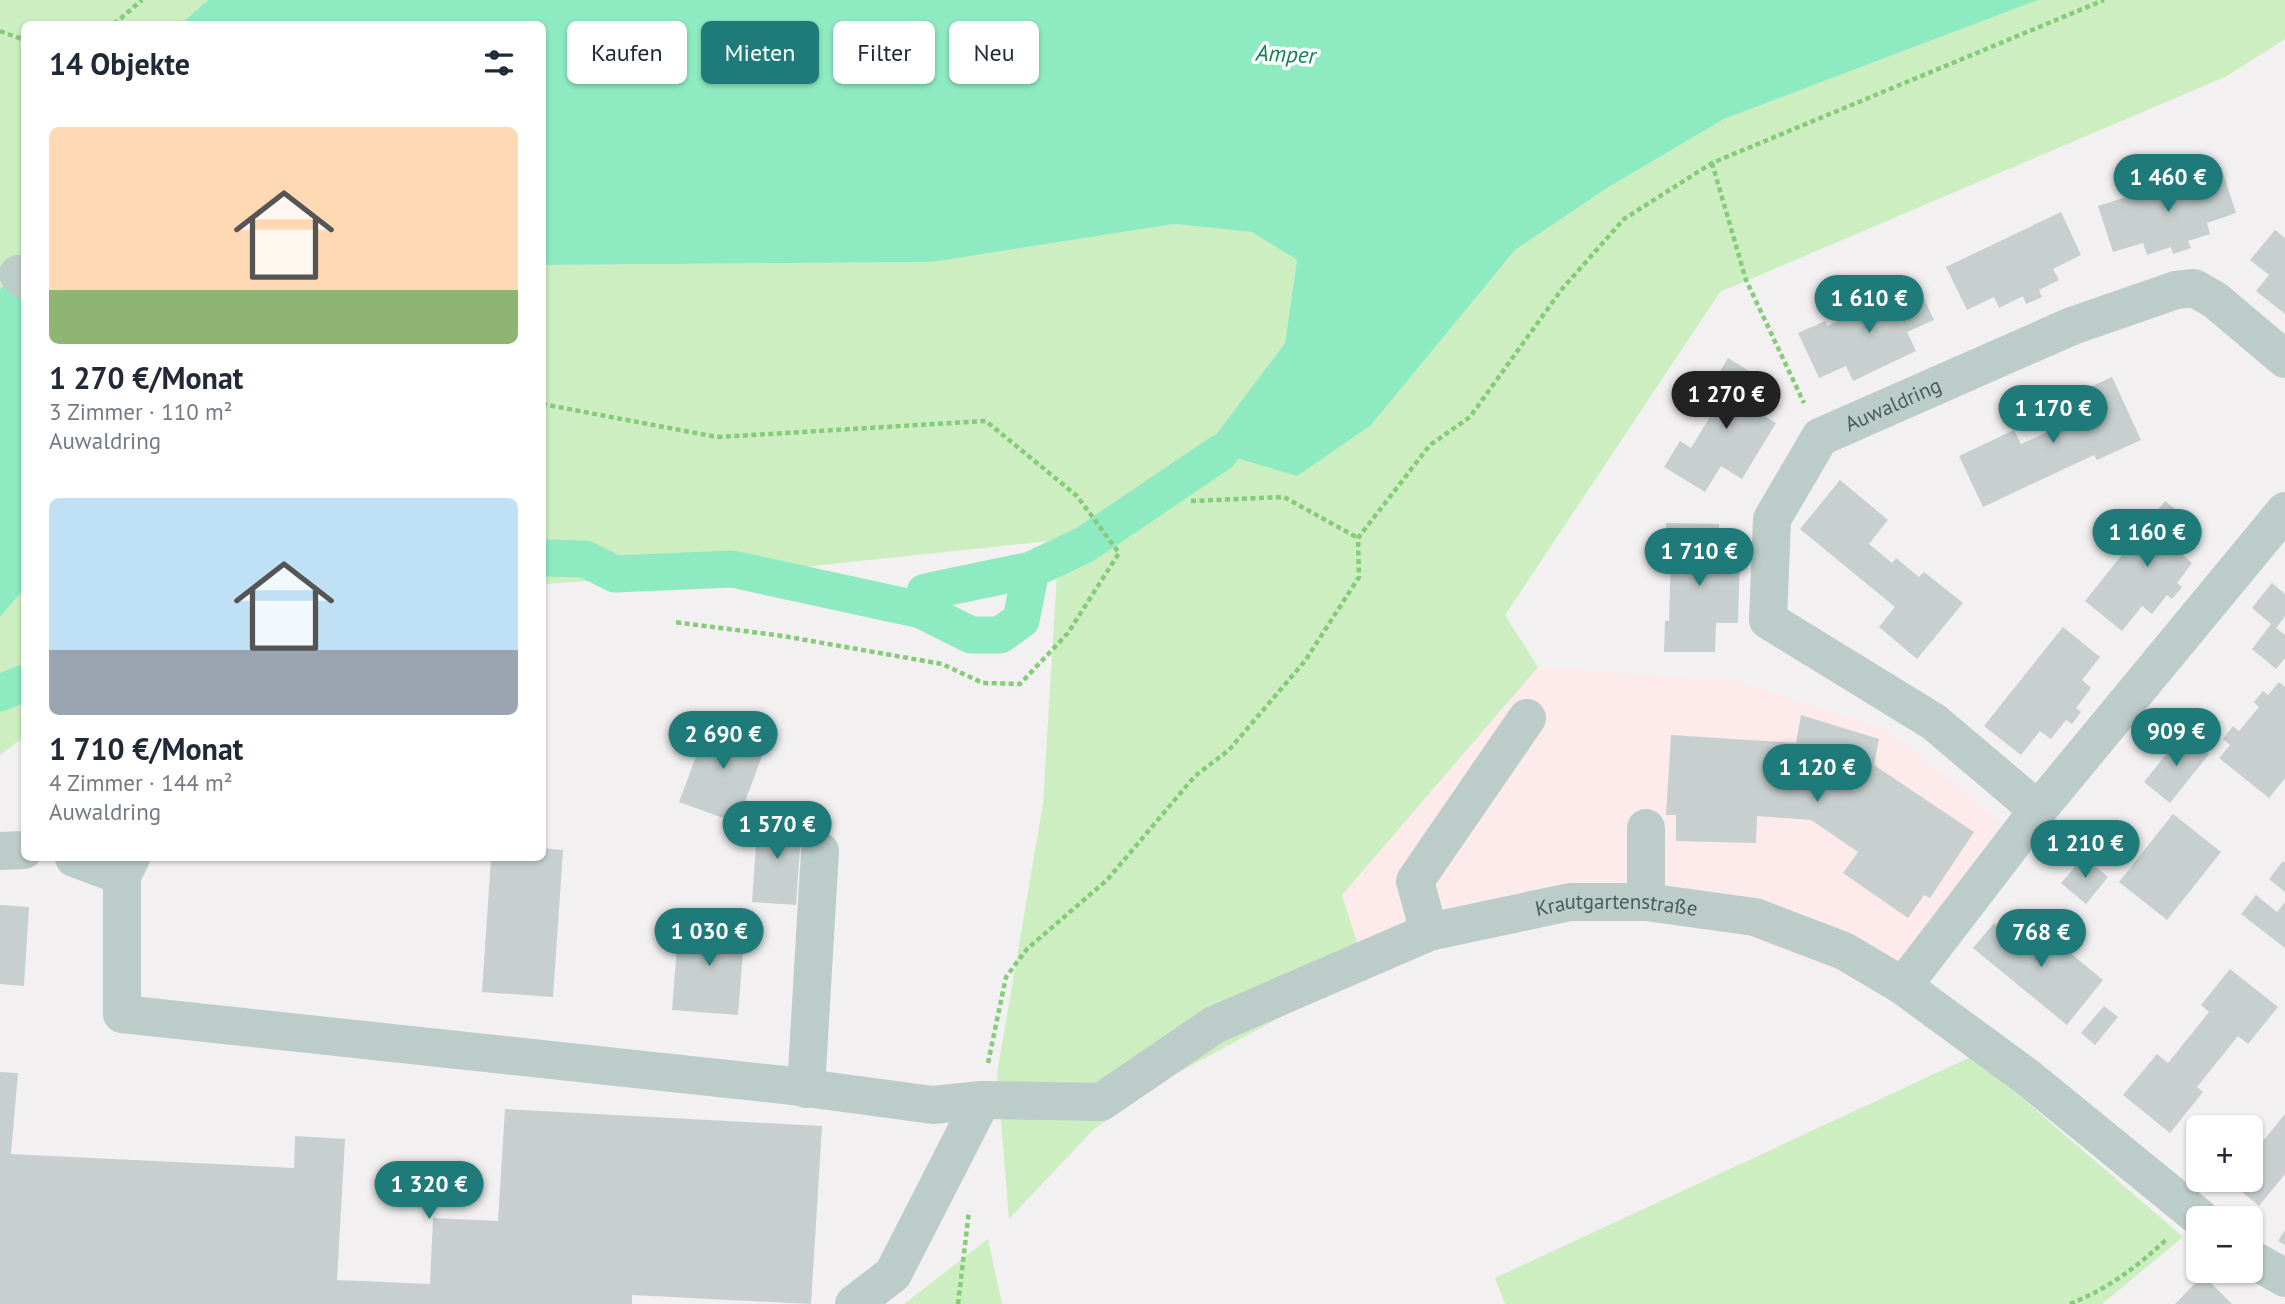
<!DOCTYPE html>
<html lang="de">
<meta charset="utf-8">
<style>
body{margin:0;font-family:"PT Sans",sans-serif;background:#f2f2f3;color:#1f2937;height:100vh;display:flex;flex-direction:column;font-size:26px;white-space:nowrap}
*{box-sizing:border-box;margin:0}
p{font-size:23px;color:#747a83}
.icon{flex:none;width:38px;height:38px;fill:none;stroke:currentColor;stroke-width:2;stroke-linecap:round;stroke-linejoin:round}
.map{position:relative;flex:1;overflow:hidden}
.details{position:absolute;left:21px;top:21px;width:525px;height:840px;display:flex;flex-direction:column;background:#fff;border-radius:10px;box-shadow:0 2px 5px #0004}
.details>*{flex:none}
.top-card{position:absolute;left:567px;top:21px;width:665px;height:63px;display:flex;gap:14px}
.fabs{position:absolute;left:2186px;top:1115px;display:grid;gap:14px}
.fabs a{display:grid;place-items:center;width:77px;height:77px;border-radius:10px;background:#fff;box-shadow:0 2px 5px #0004;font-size:35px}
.price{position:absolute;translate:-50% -60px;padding:0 16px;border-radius:24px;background:#1e7b7a;color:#fff;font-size:23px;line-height:46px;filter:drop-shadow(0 2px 4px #0008)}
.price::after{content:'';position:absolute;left:50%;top:42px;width:21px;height:16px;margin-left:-10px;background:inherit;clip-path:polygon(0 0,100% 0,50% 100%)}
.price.current{background:#222;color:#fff}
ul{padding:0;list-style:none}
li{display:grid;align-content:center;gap:14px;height:371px;padding:0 28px}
li span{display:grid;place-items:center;height:217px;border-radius:10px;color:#555}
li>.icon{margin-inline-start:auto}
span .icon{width:126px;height:126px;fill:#fffc;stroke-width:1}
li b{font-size:30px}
h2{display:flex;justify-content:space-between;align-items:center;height:84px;padding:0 28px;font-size:30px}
.chip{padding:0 24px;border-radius:10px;background:#fff;box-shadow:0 2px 5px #0004;font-size:24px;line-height:63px}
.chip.current{background:#1e7b7a;color:#fff}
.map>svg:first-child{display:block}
</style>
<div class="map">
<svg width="2285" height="1304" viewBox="0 0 2285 1304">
<rect width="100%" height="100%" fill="#f2f0f1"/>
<path fill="#fcebea" d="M 1538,667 L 1740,682 L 1889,731 L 2005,827 L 1891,994 L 1746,936 L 1629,919 L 1545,924 L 1463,940 L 1366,971 L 1342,895 Z"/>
<path fill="#cdeec0" d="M 0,0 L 208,0 L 181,24 L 24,24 L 24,267 L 0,289 Z
M 2038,0 L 2285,0 L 2285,39 L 2227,76 L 1720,292 L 1505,615 L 1538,667 L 1342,895 L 1366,971 L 1153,1086 L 1093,1130 L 1009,1219 L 997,1074 L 1043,804 L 1059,540 L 793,568 L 543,584 L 543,265 L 932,262 L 1174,224 L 1252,232 L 1297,260 L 1285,343 L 1215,436 L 1371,425 L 1515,250 L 1607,188 L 1724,119 Z
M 24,589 L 24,737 L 0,755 L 0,617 Z
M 1973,1056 L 2183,1237 L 2102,1304 L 1505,1304 L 1495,1278 Z
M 988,1239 L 1002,1304 L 904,1304 Z"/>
<path fill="#8eeac0" d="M 208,0 L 2038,0 L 1724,119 L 1607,188 L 1515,250 L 1371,425 L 1297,476 L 1220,453 L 1215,436 L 1285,343 L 1297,260 L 1252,232 L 1174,224 L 932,262 L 543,265 L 542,24 L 181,24 Z
M 24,267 L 24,589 L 0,617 L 0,289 Z"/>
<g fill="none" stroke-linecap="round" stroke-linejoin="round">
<path stroke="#8eeac0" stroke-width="37" d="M 542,558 L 585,559 L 615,574 L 732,569 L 921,610 L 925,592 L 1031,570 L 1084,545 L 1220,453
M 921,610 L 971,635 L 1000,635 L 1021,620 L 1031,570
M 0,693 L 24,683"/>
</g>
<path fill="#c7cfcf" d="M 2221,167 L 2236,213 L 2207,223 L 2210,234 L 2188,241 L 2191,248 L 2173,254 L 2171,247 L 2147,255 L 2143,243 L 2113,252 L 2098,206 Z
M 2061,212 L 2081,255 L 2053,269 L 2059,280 L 2039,290 L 2042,297 L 2026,304 L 2023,296 L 1999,308 L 1994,297 L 1967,310 L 1946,267 Z
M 2275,230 L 2285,238 L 2285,314 L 2256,291 L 2269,275 L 2250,260 Z
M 1915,279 L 1934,320 L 1907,332 L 1916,351 L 1853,381 L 1846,366 L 1819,378 L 1798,333 L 1825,321 L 1827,326 L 1891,297 L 1888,292 Z
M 1728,358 L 1770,384 L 1754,410 L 1776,423 L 1742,479 L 1721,466 L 1705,492 L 1664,467 L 1680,441 L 1691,448 L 1725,392 L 1712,385 Z
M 2112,377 L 2141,440 L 2097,460 L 2094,455 L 1983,507 L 1959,456 L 2014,430 L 2021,444 L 2077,418 L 2068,397 Z
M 1840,480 L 1888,520 L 1869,544 L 1892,563 L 1896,558 L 1919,577 L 1924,572 L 1963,603 L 1917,659 L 1879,627 L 1895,607 L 1800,529 Z
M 2165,501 L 2202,531 L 2183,555 L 2192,563 L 2177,583 L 2182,587 L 2172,599 L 2167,595 L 2152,614 L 2142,606 L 2122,631 L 2085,601 Z
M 1666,523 L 1719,524 L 1718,554 L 1740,555 L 1738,623 L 1716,623 L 1715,652 L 1664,652 L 1665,621 L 1669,621 L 1671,553 L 1665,553 Z
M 2272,583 L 2285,594 L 2285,616 L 2276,628 L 2285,635 L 2285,658 L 2276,669 L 2252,649 L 2271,624 L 2252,608 Z
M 2063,627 L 2100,657 L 2082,680 L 2091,688 L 2076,708 L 2081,712 L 2072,724 L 2066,720 L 2051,739 L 2040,731 L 2021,755 L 1984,726 Z
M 2279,682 L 2285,687 L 2285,778 L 2269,798 L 2219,758 L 2230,745 L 2223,739 L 2233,726 L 2239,731 L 2259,707 L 2254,702 L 2263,691 L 2268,695 Z
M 1801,715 L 1879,739 L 1874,765 L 1974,832 L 1930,898 L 1924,895 L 1908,918 L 1843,873 L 1858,852 L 1811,820 L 1757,816 L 1756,843 L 1676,841 L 1676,815 L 1666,815 L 1671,735 L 1796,743 Z
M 710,719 L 768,740 L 737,823 L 679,802 Z
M 2183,733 L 2209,754 L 2170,803 L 2144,782 Z
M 2173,814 L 2221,852 L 2167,920 L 2119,882 Z
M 758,817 L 802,820 L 796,905 L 752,902 Z
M 542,848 L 563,850 L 553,997 L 482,992 L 491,858 L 542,858 Z
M 2084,857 L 2108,877 L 2086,904 L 2061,883 Z
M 2283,861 L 2285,863 L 2285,892 L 2269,879 Z
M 2256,895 L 2277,912 L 2285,902 L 2285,948 L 2241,914 Z
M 0,905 L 29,907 L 24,986 L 0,984 Z
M 679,921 L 745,926 L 738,1015 L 672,1010 Z
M 1994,923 L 2019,943 L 2035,924 L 2103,980 L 2067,1025 L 1973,948 Z
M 2230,969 L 2278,1007 L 2248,1044 L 2238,1036 L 2197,1087 L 2203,1092 L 2170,1133 L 2123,1095 L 2157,1054 L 2168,1063 L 2209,1012 L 2201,1005 Z
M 2104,1006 L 2118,1017 L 2095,1045 L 2081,1033 Z
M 0,1072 L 18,1073 L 11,1154 L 294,1168 L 295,1136 L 345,1139 L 337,1280 L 430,1284 L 433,1218 L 498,1221 L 505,1109 L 822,1126 L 811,1304 L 632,1295 L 632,1304 L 0,1304 Z
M 2285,1114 L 2285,1174 L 2259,1206 L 2230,1182 L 2250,1180 L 2250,1157 Z
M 2285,1230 L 2285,1245 L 2278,1241 Z
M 2203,1275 L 2232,1304 L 2175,1304 Z"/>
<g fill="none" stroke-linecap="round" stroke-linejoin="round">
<path stroke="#85cc78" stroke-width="4.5" stroke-dasharray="5 3.5" stroke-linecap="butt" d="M 114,24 L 142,0
M 0,31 L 24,40
M 1712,163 L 1746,280 L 1804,403
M 542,404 L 717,437 L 986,421 L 1077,496 L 1119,553 L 1068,633 L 1020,684 L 983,683 L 942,664 L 783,636 L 674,622
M 1191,501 L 1284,497 L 1358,538
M 988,1063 L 1006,977 L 1027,949 L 1107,880 L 1195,776 L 1229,750 L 1305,661 L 1359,577 L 1358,538 L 1430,445 L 1470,417 L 1562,289 L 1624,219 L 1712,163 L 2104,0
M 958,1304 L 969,1211
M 2070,1304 C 2109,1288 2137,1267 2168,1238"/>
<g stroke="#bcccc9" stroke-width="38">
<path d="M 18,274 L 24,280"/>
<path id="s1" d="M 2038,810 L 1934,722 L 1768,620 L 1772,519 L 1820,437 L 2072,326 L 2176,290 L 2194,288 L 2215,300 L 2285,359"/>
<path d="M 0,851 L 24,850"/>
<path d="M 74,858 L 122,876"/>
<path id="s2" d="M 131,858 L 122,876 L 122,1014 L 784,1085 L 933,1105 L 982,1100 L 1101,1102 L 1214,1025 L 1429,932 L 1570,902 L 1646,902 L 1755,917 L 1844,951 L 1903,986 L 2027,1077 L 2200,1218"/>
<path d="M 1646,902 L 1646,828"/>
<path d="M 1429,932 L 1415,881 L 1527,718"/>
<path d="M 1903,986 L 2038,810 L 2285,511"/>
<path d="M 806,1089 L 820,851"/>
<path d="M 2250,1258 L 2285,1278"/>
<path d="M 854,1304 L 893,1274 L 982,1100"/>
</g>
</g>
<g text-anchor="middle" stroke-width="7" stroke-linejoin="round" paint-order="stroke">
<g font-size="21" fill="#485d59" stroke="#fff">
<text dy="7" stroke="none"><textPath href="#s1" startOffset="607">Auwaldring</textPath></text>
<text dy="7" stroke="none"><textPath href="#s2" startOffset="1704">Krautgartenstraße</textPath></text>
</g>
<g font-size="23" font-style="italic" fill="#10834e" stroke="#fff">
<text transform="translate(1286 54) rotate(3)" y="8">Amper</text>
</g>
</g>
</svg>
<div class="fabs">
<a>+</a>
<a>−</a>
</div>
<b class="price" style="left:2168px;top:214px">1 460 €</b>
<b class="price" style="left:1869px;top:335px">1 610 €</b>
<b class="price current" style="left:1726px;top:431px">1 270 €</b>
<b class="price" style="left:2053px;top:445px">1 170 €</b>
<b class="price" style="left:2147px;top:569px">1 160 €</b>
<b class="price" style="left:1699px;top:588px">1 710 €</b>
<b class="price" style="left:2176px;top:768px">909 €</b>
<b class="price" style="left:723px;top:771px">2 690 €</b>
<b class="price" style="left:1817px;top:804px">1 120 €</b>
<b class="price" style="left:777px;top:861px">1 570 €</b>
<b class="price" style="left:2085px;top:880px">1 210 €</b>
<b class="price" style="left:709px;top:968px">1 030 €</b>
<b class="price" style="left:2041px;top:969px">768 €</b>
<b class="price" style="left:429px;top:1221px">1 320 €</b>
<div class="top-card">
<a class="chip">Kaufen</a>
<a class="chip current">Mieten</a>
<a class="chip">Filter</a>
<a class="chip">Neu</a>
</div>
<section class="details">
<h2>14 Objekte<svg class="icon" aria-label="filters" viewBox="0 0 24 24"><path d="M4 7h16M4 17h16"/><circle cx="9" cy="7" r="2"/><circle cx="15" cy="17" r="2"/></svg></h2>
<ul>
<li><span style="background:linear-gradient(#ffd9b3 75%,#8fb573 0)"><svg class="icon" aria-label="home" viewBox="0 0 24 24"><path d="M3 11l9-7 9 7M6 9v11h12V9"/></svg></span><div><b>1 270 €/Monat</b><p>3 Zimmer · 110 m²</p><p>Auwaldring</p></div></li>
<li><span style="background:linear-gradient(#bfe0f5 70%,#9aa5b1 0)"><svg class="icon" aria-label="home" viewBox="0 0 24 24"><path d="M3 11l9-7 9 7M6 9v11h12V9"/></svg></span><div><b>1 710 €/Monat</b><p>4 Zimmer · 144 m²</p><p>Auwaldring</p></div></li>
</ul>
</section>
</div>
